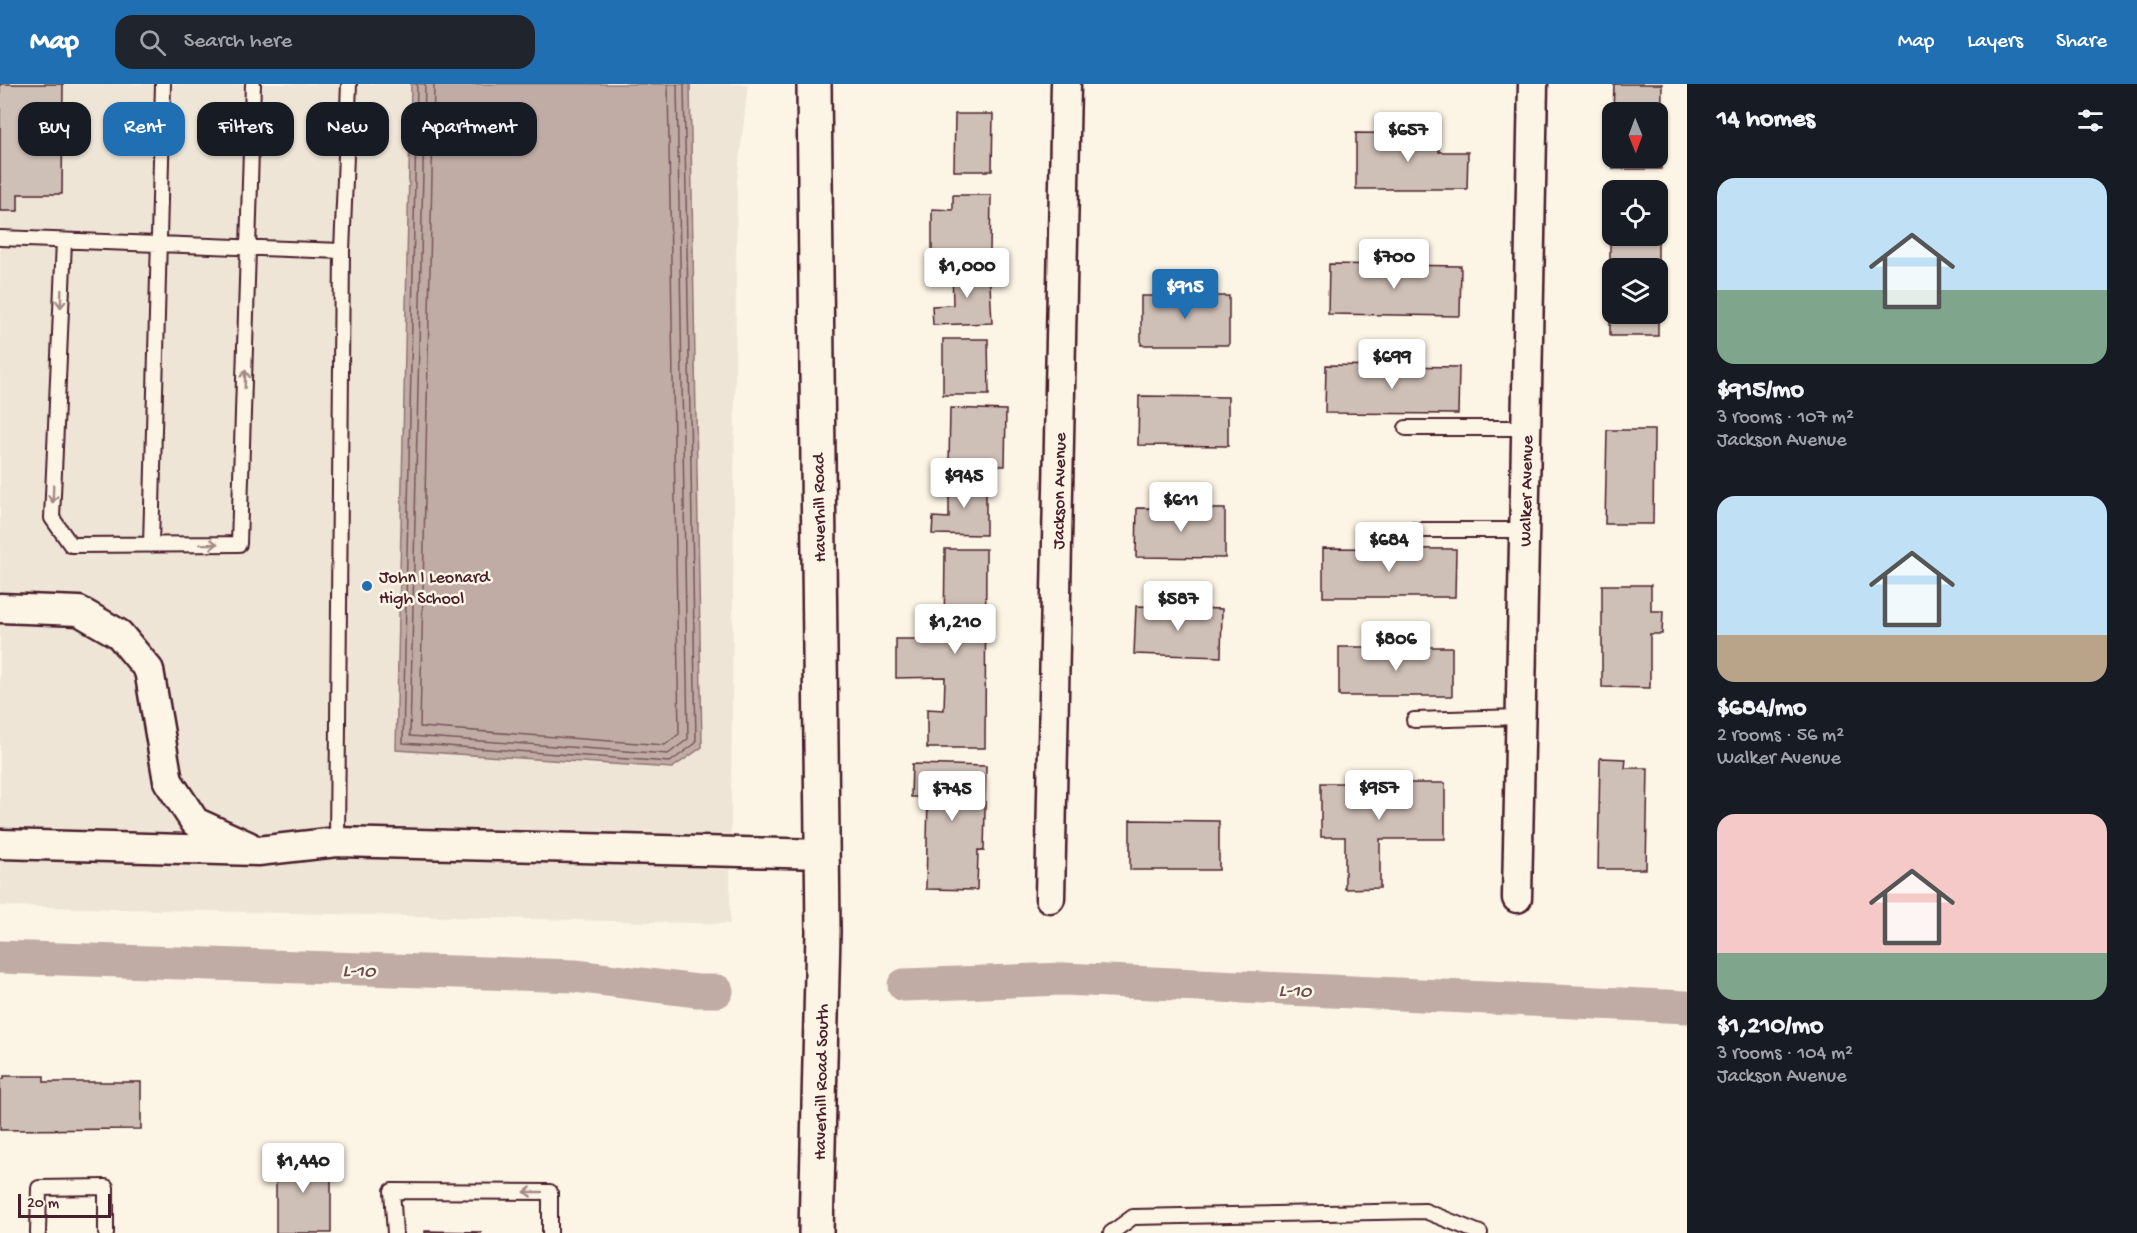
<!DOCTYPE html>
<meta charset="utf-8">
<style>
body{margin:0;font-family:"Gochi Hand",sans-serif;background:#20242c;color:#f1f3f6;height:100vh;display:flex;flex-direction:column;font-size:22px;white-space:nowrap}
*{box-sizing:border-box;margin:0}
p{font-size:20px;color:#9ea1a6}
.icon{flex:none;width:33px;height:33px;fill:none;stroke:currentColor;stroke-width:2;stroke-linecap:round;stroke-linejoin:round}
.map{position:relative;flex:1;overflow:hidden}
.panel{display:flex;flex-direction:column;background:#171b24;width:450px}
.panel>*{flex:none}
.top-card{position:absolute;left:18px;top:18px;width:570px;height:54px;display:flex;gap:12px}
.needle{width:39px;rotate:179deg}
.buttons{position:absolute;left:1602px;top:18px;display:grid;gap:12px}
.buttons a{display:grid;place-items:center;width:66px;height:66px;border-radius:12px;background:#171b24;box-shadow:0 2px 4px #0004;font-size:30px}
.scale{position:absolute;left:18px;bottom:15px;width:93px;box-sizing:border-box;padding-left:6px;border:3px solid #4a1f2b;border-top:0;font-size:16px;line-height:21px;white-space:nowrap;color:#4a1f2b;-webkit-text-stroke:4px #fcf5e5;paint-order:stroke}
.price{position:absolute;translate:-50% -51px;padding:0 14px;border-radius:6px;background:#fff;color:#222;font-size:20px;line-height:39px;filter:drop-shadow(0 2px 3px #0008)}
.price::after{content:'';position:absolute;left:50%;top:36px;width:18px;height:14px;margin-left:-9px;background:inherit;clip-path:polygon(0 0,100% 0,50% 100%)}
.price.current{background:#1f6fb2;color:#fff}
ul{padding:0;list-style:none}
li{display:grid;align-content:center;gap:12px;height:318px;padding:0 30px}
li span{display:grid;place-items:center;height:186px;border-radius:18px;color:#555}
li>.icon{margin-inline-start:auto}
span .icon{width:108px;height:108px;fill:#fffc;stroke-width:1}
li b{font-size:26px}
h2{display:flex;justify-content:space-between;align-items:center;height:72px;padding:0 30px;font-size:26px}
.chip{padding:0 21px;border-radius:18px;background:#171b24;box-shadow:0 2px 4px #0004;font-size:21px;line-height:54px}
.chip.current{background:#1f6fb2;color:#fff}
header{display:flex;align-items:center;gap:36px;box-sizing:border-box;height:84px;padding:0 30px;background:#1f6fb2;color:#fff}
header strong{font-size:28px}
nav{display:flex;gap:33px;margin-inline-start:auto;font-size:21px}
.search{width:420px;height:54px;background:#20242c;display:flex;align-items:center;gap:15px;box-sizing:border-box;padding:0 21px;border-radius:18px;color:#9ea1a6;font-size:22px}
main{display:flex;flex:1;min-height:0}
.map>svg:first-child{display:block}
</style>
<header>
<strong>Map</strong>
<div class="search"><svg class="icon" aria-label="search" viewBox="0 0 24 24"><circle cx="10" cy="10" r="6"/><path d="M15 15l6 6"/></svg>Search here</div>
<nav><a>Map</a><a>Layers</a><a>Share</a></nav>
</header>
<main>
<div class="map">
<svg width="1687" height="1149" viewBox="0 0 1687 1149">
<rect width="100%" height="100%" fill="#fcf5e5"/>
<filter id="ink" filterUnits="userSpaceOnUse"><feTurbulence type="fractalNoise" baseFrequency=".0167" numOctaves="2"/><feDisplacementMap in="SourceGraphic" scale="12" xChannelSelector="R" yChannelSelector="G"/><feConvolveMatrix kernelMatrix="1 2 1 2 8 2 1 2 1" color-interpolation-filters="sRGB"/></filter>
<g filter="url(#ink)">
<path fill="#eee5d7" d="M 0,0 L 748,0 L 737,98 L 730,840 L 0,822 Z"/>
<path fill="#c0aca5" stroke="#917474" stroke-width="1.5" d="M 411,0 L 690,0 L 702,663 L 672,684 L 396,666 Z"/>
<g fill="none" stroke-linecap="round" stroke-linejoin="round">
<path stroke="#79575c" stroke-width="1.5" d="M 417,0 L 403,659 L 670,678 L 696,659 L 684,0
M 425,0 L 410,652 L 668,670 L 688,655 L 677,0
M 434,0 L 420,643 L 665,661 L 679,650 L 668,0"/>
<path stroke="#c0aca5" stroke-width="33" d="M 0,873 L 575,892 L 697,907 L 717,907
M 904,901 L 1064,895 L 1687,923"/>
</g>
<path fill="#cfc0b7" stroke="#4a1f2b" stroke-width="1.5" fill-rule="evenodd" d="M 0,0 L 63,0 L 62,110 L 18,110 L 18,127 L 0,127 Z
M 1614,0 L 1662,0 L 1661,85 L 1613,85 L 1613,74 L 1658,74 L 1658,28 L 1613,28 Z
M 955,30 L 993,30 L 992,87 L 954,87 Z
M 1356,49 L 1439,50 L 1439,68 L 1468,68 L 1467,105 L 1356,105 Z
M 953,111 L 991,111 L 990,168 L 932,168 L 932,125 L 953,126 Z
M 1610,149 L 1612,152 L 1658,149 L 1658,252 L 1610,252 ZM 1612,184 L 1658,184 L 1658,230 L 1612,230 Z
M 1329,180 L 1461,182 L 1460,232 L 1328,230 Z
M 989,182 L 992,239 L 933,241 L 932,222 L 953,221 L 952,184 Z
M 1141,212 L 1229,212 L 1229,261 L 1141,261 Z
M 943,255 L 988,255 L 989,311 L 943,311 Z
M 1326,281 L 1459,283 L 1458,330 L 1325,329 Z
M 1139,312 L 1228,313 L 1228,362 L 1138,361 Z
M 950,324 L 1006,326 L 1005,382 L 949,381 Z
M 1607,346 L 1654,346 L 1653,440 L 1605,440 Z
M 949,395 L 986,395 L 986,451 L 932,450 L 933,433 L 949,434 Z
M 1137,424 L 1225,425 L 1225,474 L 1136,473 Z
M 1323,464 L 1456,465 L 1455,513 L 1323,513 Z
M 945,465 L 986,465 L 985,664 L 927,664 L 927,625 L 944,626 L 945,593 L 896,594 L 896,555 L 944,555 Z
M 1602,501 L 1651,501 L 1651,527 L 1663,527 L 1662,550 L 1650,550 L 1650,604 L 1602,603 Z
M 1136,522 L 1222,525 L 1221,573 L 1134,570 Z
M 1339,563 L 1452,563 L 1452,612 L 1339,612 Z
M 1600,674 L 1626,675 L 1625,684 L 1648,684 L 1646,785 L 1598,785 Z
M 912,680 L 986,682 L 984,767 L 978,766 L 977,806 L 926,805 L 928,713 L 911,713 Z
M 1321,699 L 1445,699 L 1445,755 L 1380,755 L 1380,804 L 1345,805 L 1345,753 L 1321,753 Z
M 1130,736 L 1219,737 L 1219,786 L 1130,786 Z
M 4,992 L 44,992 L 44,998 L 141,998 L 141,1045 L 0,1046 L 0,995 L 4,995 Z
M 276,1070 L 331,1070 L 331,1149 L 276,1149 Z
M 425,1147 L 481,1148 L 481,1149 L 425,1149 Z"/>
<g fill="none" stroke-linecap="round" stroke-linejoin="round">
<g stroke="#4a1f2b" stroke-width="18">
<path id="service" d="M 0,154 L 342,167 L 349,0
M 64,157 L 52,434 L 71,461 L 239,460 L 253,0
M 1406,344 L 1527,344
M 1410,446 L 1525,446
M 151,461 L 163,0
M 1414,636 L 1520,633
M 337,758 L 342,167
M 38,1149 L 39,1104 L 106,1103 L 106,1149
M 395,1149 L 392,1107 L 550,1108 L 550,1149
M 1111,1149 L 1133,1133 L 1425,1127 L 1480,1149"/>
</g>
<g stroke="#4a1f2b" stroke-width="33">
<path id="minor" d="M 0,524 L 79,527 L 119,550 L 149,586 L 168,697 L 195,738 L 248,762
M 0,760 L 258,767 L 337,758 L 822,770
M 1050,814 L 1066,0
M 1517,814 L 1533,0"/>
</g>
<g stroke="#4a1f2b" stroke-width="38">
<path id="tertiary" d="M 814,0 L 823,848 L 816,1149"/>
</g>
<use href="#service" stroke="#fcf5e5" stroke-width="14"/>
<use href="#minor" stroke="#fcf5e5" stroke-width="28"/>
<use href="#tertiary" stroke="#fcf5e5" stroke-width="33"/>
</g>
<defs><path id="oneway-shaft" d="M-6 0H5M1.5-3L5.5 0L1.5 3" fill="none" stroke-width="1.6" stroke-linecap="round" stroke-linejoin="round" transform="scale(1.5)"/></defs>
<g stroke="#a38a88">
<use href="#oneway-shaft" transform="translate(61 215) rotate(92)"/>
<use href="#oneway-shaft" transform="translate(245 295) rotate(-88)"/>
<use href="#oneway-shaft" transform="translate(53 410) rotate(92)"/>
<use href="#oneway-shaft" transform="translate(209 460) rotate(-1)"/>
<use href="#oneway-shaft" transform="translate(533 1108) rotate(-180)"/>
</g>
</g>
<circle fill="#1f6fb2" stroke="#fcf5e5" stroke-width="2" cx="367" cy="502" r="6"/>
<g text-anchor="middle" stroke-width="5" stroke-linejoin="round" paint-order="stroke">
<g font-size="18" fill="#4a1f2b" stroke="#fcf5e5">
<text transform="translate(1058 407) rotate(-89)" y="6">Jackson Avenue</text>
<text transform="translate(1525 407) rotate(-89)" y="6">Walker Avenue</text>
<text transform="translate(818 424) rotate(-91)" y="6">Haverhill Road</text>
<text transform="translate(820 998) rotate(-89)" y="6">Haverhill Road South</text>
</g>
<g font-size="18" fill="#4a1f2b" stroke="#fcf5e5" text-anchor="start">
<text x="379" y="498">John I Leonard<tspan x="379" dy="21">High School</tspan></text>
</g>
<g font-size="20" font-style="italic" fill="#6d4950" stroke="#fcf5e5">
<text transform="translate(359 885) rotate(2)" y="7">L-10</text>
<text transform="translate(1295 905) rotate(3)" y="7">L-10</text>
</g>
</g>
</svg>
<div class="buttons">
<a><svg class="needle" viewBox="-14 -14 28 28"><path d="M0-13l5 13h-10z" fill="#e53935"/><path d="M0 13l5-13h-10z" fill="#9ea1a6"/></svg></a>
<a><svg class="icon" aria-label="locate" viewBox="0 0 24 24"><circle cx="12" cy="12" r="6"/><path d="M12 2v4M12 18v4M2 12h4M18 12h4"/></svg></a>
<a><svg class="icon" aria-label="layers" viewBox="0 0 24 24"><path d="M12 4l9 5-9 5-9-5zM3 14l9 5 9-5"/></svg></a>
</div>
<div class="scale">20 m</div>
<b class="price" style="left:1408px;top:79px">$657</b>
<b class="price" style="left:1394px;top:206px">$700</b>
<b class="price" style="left:967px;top:215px">$1,000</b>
<b class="price current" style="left:1185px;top:236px">$915</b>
<b class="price" style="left:1392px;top:306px">$699</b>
<b class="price" style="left:964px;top:425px">$945</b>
<b class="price" style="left:1181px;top:449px">$611</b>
<b class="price" style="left:1389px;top:489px">$684</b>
<b class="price" style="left:1178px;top:548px">$587</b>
<b class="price" style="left:955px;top:571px">$1,210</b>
<b class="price" style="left:1396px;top:588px">$806</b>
<b class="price" style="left:1379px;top:737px">$957</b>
<b class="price" style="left:952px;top:738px">$745</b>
<b class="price" style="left:303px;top:1110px">$1,440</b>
<div class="top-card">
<a class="chip">Buy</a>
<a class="chip current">Rent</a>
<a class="chip">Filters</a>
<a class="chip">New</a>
<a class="chip">Apartment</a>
</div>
</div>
<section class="panel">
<h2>14 homes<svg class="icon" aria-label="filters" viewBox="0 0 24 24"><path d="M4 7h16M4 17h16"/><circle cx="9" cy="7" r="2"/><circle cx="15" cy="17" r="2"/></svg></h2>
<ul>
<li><span style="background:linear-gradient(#bfe0f5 60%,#7fa58c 0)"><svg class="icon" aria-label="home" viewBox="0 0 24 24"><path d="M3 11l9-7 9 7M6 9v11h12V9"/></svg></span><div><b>$915/mo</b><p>3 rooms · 107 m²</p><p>Jackson Avenue</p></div></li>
<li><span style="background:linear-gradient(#bfe0f5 75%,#b9a48a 0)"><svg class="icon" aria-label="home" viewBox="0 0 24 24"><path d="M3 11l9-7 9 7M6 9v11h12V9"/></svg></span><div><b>$684/mo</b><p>2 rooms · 56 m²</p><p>Walker Avenue</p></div></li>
<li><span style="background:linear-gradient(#f6c9c9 75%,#7fa58c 0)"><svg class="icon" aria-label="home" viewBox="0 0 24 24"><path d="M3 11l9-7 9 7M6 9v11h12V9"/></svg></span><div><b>$1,210/mo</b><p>3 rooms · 104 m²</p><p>Jackson Avenue</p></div></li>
</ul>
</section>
</main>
